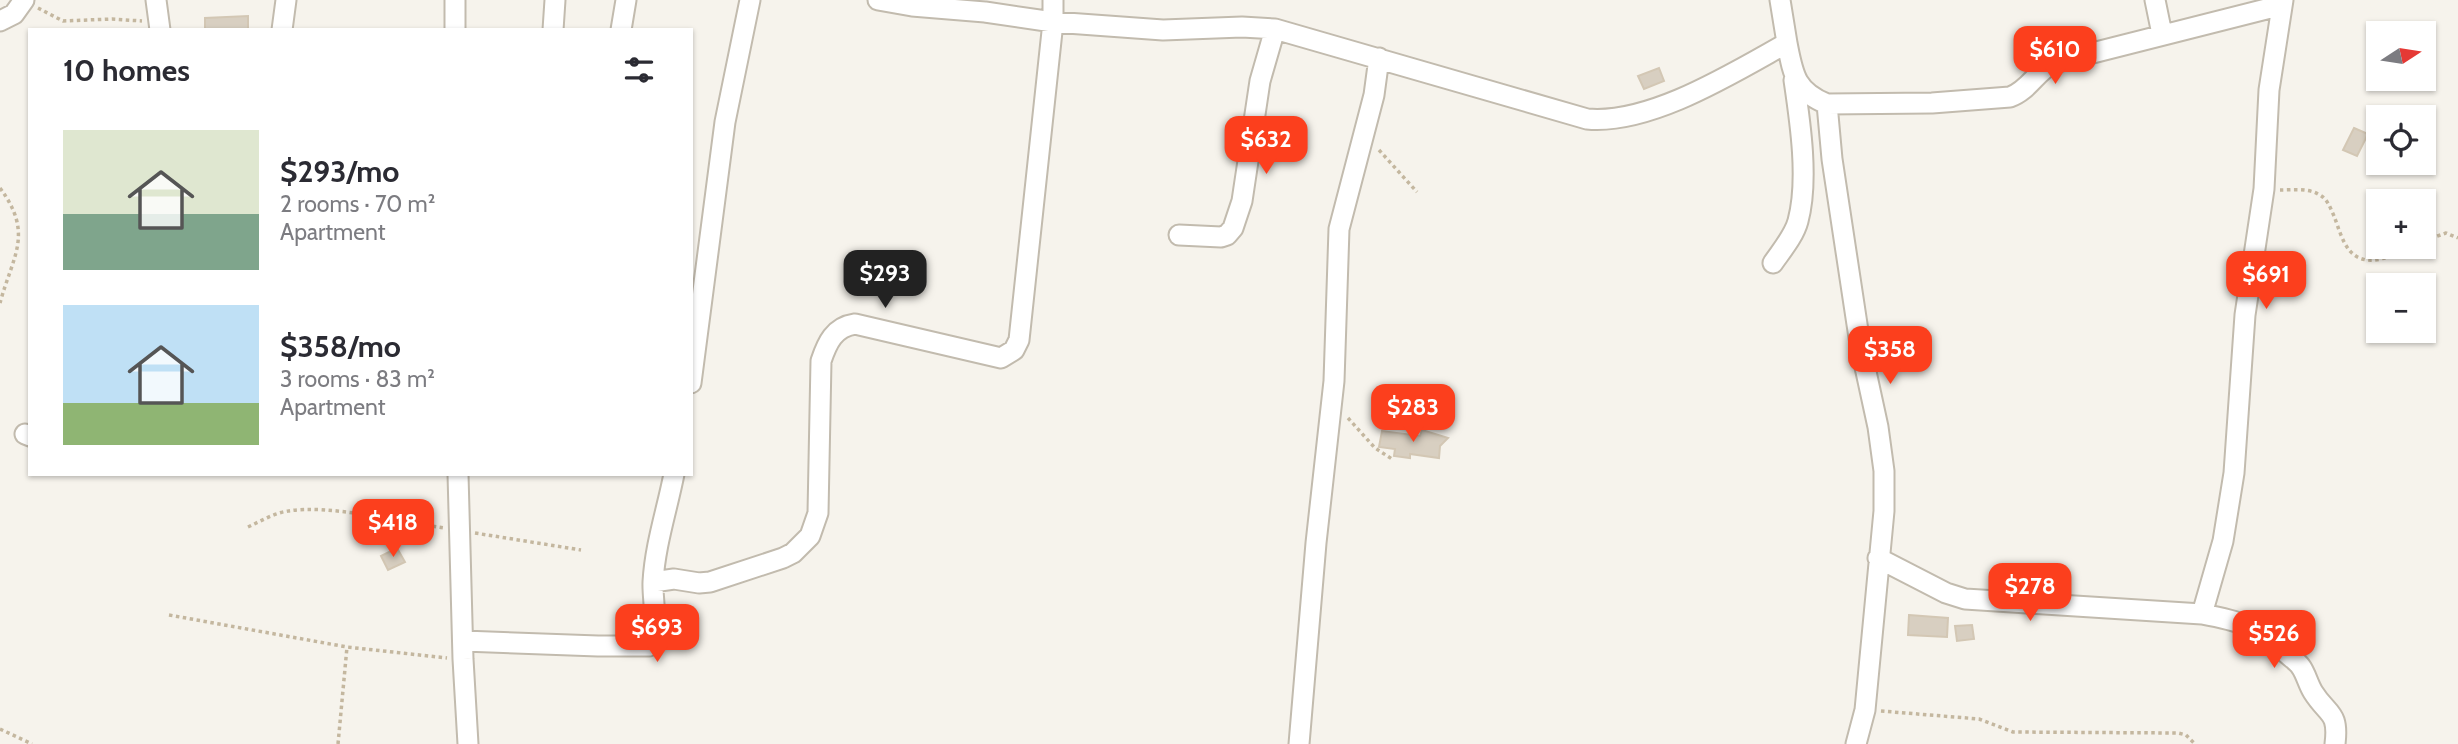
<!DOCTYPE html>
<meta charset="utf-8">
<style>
body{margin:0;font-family:Cabin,sans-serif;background:#f2f2f3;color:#2b2b33;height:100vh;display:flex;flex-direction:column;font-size:26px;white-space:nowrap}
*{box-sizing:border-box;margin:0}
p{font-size:23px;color:#7c7c81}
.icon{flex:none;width:38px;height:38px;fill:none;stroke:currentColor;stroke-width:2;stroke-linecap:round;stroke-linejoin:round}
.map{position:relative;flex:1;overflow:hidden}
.panel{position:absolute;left:28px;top:28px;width:665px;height:448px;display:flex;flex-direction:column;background:#fff;border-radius:0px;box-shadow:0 2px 5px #0004}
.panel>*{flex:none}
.needle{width:46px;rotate:78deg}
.controls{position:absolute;left:2366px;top:21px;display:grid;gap:14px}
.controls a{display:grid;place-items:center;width:70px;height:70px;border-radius:0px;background:#fff;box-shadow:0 2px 5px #0004;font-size:35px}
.price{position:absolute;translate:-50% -60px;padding:0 16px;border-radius:14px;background:#fc3f1d;color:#fff;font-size:23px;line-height:46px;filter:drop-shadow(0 2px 4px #0008)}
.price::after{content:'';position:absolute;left:50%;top:42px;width:21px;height:16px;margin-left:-10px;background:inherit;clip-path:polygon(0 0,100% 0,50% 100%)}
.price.selected{background:#222;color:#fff}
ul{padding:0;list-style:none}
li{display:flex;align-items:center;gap:21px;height:175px;padding:0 35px}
li span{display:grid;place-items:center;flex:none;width:196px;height:140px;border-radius:0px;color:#555}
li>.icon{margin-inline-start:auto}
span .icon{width:84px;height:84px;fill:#fffc;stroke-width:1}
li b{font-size:30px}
h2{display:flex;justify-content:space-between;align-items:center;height:84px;padding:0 35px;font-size:30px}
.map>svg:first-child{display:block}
</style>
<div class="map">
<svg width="2458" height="744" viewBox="0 0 2458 744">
<rect width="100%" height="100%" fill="#f6f3ec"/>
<path fill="#d8cfc1" stroke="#d3c7b4" stroke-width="2" d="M 248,16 L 248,30 L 205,30 L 205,18 Z
M 1659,68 L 1664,81 L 1644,89 L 1638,76 Z
M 2354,128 L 2368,134 L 2357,156 L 2343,150 Z
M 1422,430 L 1448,438 L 1440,446 L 1439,458 L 1410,454 L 1410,458 L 1394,456 L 1395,449 L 1379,447 L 1382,431 L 1420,436 Z
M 397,548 L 405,562 L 388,570 L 381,556 Z
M 1909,615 L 1948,618 L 1947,637 L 1908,635 Z
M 1972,625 L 1974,639 L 1957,641 L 1955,626 Z"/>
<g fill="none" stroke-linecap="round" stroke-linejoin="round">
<g stroke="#c2bbae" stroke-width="23">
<path id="minor" d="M 156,0 L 160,30
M 455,0 L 455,30
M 878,0 L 912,6 L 985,12 L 1053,22 L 1163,30 L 1242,27 L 1275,29 L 1587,119 C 1650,125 1733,73 1787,43 L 1780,0
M 2155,0 L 2162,34
M 0,21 L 14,14 L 24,0
M 282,30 L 286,0
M 553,30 L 555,0
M 621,30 L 626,0
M 1787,43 C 1793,74 1795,91 1827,104 L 1832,159 L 1860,344 L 1878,427 L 1884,471 L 1884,511 L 1865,710 L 1856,744
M 1827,104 L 1932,103 L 2010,97 C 2028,91 2037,71 2053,63 L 2282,5
M 1179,235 L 1221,237 L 1227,235 L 1233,228 L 1242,201 L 1260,81 L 1275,29
M 1773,263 C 1782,250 1794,236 1798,221 C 1809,180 1800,121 1794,80
M 691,383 L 725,122 L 750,0
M 25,434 L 30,436
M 458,474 L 463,659 L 468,744
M 1878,558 L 1946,593 L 1965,599 L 2202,614 C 2239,621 2257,625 2285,652 C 2290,657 2297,661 2301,667 C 2306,674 2308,684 2313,692 C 2328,716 2339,711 2335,744
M 653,582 L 674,579 L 699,583 L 710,582 L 783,558 L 793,553 L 810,536 L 818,513 L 821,361 C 827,343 834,327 855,324 L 1001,358 L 1014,350 L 1019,340 L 1053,22 L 1053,0
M 2202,614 L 2223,541 L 2234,473 L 2245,315 L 2264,189 L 2269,90 L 2283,0
M 463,641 L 598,646 L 649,646 C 660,634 652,598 653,582 C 655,545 667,510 674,474
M 1299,744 L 1316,543 L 1334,381 L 1339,229 L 1374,95 L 1379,58"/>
</g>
<path stroke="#c4b79f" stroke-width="3.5" stroke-dasharray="3.5 3.5" stroke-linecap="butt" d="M 38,8 L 63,21 L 112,19 L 142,21
M 1379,150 L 1417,192
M 0,188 C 34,234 13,255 0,303
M 2280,190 C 2291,190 2308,188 2318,194 C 2327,198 2330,207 2334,216 C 2338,226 2342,242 2350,251 C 2367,270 2393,255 2411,247
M 2424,241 L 2446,233 L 2458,238
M 1348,418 L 1375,448 L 1392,459
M 248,527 C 261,521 274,513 288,511 C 329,504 401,522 444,528
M 475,533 L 581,550
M 169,615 L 347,647 L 447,658
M 1881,711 L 1979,719 L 2013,732 L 2178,733 L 2186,735 L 2195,744
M 0,729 L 32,744
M 338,744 L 347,647"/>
<use href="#minor" stroke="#fff" stroke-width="19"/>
</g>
</svg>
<div class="controls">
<a><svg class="needle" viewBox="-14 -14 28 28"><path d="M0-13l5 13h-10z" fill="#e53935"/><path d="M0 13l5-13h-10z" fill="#7c7c81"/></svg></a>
<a><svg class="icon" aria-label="locate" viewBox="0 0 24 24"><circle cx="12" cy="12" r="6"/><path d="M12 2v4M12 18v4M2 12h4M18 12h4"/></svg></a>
<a>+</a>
<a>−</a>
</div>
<b class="price" style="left:2055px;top:86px">$610</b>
<b class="price" style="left:1266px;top:176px">$632</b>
<b class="price selected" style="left:885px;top:310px">$293</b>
<b class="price" style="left:2266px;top:311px">$691</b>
<b class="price" style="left:1890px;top:386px">$358</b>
<b class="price" style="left:1413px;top:444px">$283</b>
<b class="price" style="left:393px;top:559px">$418</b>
<b class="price" style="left:2030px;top:623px">$278</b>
<b class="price" style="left:657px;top:664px">$693</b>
<b class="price" style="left:2274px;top:670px">$526</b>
<section class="panel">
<h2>10 homes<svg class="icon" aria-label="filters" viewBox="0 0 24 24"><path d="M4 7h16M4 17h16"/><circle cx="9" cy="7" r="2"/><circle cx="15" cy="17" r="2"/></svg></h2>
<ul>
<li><span style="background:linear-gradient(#dfe7d0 60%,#7fa58c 0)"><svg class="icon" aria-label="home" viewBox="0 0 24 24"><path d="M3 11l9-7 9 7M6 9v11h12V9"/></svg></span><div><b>$293/mo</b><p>2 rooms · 70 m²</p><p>Apartment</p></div></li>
<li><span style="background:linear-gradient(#bfe0f5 70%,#8fb573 0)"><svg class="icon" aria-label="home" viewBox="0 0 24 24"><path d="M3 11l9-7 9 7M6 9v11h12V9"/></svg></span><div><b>$358/mo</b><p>3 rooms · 83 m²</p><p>Apartment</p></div></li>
</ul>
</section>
</div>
